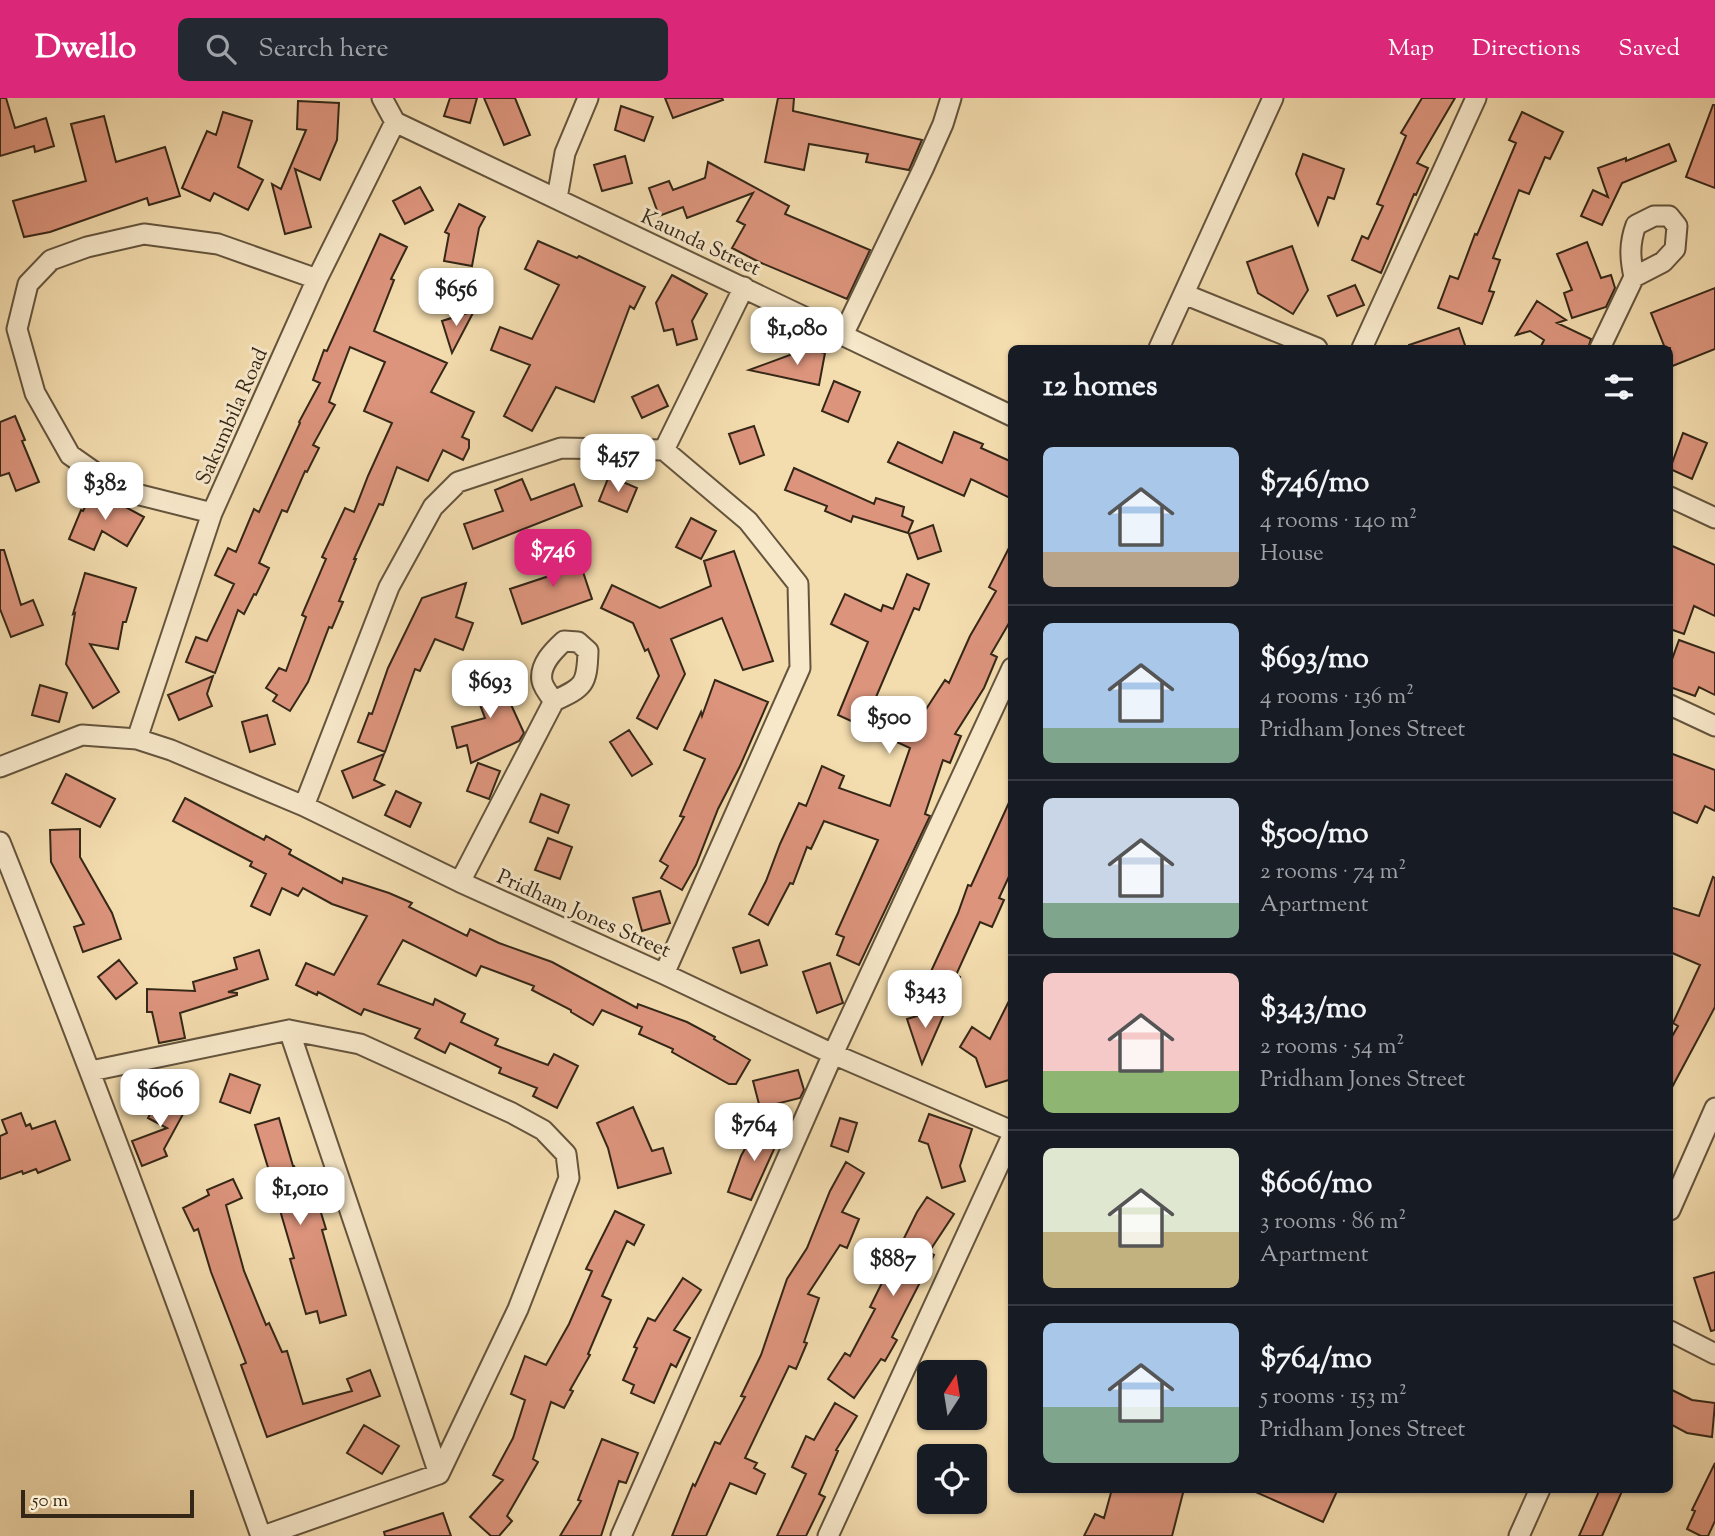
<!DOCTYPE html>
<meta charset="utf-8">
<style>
body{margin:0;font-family:"Sorts Mill Goudy",serif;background:#242831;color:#f1f3f6;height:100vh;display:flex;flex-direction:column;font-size:26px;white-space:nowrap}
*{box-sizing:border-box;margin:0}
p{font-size:23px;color:#9ea1a6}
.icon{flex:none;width:38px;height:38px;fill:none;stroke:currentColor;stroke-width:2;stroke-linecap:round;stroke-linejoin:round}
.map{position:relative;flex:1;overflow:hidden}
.panel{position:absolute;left:1008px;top:247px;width:665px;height:1148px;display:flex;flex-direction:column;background:#171b24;border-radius:10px;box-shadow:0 2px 5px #0004}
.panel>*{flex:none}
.needle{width:46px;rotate:12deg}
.buttons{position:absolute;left:917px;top:1262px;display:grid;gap:14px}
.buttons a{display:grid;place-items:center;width:70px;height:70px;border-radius:10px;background:#171b24;box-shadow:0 2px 5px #0004;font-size:35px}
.scale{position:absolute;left:21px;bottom:18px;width:173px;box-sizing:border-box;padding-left:7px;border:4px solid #352717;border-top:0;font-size:19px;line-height:24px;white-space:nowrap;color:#352717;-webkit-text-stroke:5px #f7e8ca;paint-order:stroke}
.price{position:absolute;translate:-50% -60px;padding:0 16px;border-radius:14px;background:#fff;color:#222;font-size:23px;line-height:46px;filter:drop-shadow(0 2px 4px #0008)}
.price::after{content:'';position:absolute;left:50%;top:42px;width:21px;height:16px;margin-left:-10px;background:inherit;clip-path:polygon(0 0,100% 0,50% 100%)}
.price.on{background:#db2777;color:#fff}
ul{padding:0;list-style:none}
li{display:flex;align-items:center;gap:21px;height:175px;padding:0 35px}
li+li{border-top:2px solid #363941}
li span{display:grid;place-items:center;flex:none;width:196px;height:140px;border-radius:10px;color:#555}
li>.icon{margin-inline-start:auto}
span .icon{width:84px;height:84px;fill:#fffc;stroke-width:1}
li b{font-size:30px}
h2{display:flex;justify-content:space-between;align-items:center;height:84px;padding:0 35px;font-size:30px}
header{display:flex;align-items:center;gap:42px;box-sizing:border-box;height:98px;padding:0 35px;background:#db2777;color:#fff}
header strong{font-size:33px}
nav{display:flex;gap:38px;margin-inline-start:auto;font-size:24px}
.search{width:490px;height:63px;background:#242831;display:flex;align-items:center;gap:18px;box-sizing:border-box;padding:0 24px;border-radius:10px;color:#9ea1a6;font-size:26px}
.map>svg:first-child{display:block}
</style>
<header>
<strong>Dwello</strong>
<div class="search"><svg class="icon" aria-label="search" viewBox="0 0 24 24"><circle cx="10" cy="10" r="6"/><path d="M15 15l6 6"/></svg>Search here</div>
<nav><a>Map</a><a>Directions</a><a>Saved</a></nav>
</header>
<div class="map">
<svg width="1715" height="1438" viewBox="0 0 1715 1438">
<rect width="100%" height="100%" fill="#f3dcae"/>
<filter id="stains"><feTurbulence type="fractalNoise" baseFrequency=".00286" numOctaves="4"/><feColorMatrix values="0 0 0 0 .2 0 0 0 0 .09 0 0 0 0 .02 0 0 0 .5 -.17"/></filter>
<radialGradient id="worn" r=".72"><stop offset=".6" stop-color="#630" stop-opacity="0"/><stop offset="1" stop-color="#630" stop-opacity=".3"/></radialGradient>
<path fill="#dc947c" stroke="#352717" stroke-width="2" d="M 0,0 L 6,0 L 15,30 L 46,20 L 54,48 L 35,54 L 34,48 L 0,58 Z
M 450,0 L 477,0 L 470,25 L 444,18 Z
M 484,0 L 515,0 L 530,37 L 504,47 Z
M 665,0 L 722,0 L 723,2 L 673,20 Z
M 778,0 L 794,0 L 793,13 L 922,42 L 921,44 L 909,72 L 866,64 L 868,56 L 809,46 L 804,72 L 765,64 Z
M 1422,0 L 1455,0 L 1417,65 L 1428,70 L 1416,97 L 1414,96 L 1381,175 L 1352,162 L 1362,138 L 1368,141 L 1383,108 L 1377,106 L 1406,38 L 1401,35 Z
M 298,3 L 339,5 L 337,42 L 320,82 L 295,71 L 311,129 L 285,136 L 272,86 L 281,91 L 306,32 L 297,31 Z
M 1713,7 L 1715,7 L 1715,90 L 1686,79 Z
M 621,8 L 653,19 L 644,43 L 615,32 Z
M 223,14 L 252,23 L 238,69 L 263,82 L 248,112 L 214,95 L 210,103 L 182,90 L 207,33 L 216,37 Z
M 1522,14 L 1563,34 L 1550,61 L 1545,59 L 1529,96 L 1519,92 L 1493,160 L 1500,162 L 1489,193 L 1494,194 L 1482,226 L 1438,210 L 1450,178 L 1458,181 L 1475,136 L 1477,137 L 1516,45 L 1509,42 Z
M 104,18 L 116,64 L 165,49 L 180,98 L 149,107 L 147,100 L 50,134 L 24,139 L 13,103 L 86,83 L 71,26 Z
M 1669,46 L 1676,63 L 1622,85 L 1602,127 L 1581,118 L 1593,92 L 1608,99 L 1598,70 L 1626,60 L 1626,63 Z
M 1303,56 L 1344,71 L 1334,101 L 1328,99 L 1318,127 L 1296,76 Z
M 625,58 L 632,85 L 602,93 L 594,67 Z
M 708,64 L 789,108 L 785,116 L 870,152 L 847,201 L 759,164 L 732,150 L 745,127 L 737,123 L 753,95 L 687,120 L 683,109 L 659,118 L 649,90 L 669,83 L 673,92 L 705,80 Z
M 420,89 L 433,112 L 405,126 L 393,103 Z
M 459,106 L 485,119 L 479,130 L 472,168 L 444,163 L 449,136 L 445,134 Z
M 380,136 L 407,149 L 391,181 L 394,182 L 374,233 L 447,265 L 431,294 L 474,314 L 462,339 L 469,342 L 469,350 L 463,362 L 443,352 L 428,383 L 397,369 L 383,407 L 379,406 L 354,461 L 356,461 L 339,503 L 343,504 L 332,530 L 329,529 L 308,584 L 290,613 L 273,603 L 277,597 L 266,590 L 279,570 L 286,573 L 306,519 L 302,517 L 326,461 L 322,459 L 345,410 L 354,414 L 368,378 L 392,325 L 364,313 L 385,264 L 350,249 L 329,304 L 335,307 L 313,347 L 319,350 L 307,374 L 305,373 L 287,414 L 282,412 L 259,465 L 269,470 L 256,497 L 254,496 L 244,516 L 238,512 L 215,575 L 186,564 L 196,539 L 207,543 L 234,486 L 215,477 L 228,450 L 236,454 L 254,411 L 259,414 L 300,325 L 299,324 L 320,285 L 313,282 L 324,252 L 327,253 Z
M 538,143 L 577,160 L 579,158 L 645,189 L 634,211 L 630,208 L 594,304 L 556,289 L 532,333 L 504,318 L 530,267 L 491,252 L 500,229 L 532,241 L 559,187 L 525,171 Z
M 1587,144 L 1601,180 L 1611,177 L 1615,190 L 1606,209 L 1572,220 L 1564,195 L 1572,192 L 1557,156 Z
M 1292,148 L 1308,192 L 1293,216 L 1258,195 L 1247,164 Z
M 672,177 L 707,196 L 692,223 L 697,241 L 677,247 L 673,231 L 664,233 L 656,205 Z
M 1355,187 L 1364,207 L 1337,218 L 1328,198 Z
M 1715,190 L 1715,251 L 1670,269 L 1670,250 L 1665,250 L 1651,215 Z
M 1537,203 L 1566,222 L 1557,225 L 1591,241 L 1588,250 L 1540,250 L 1544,242 L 1530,233 L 1516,237 Z
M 474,213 L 452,255 L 442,223 Z
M 1459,230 L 1466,250 L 1409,250 L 1409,247 Z
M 806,251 L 825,255 L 819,287 L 749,272 Z
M 834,283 L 860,294 L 848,324 L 822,313 Z
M 658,287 L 668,308 L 642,320 L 632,299 Z
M 15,318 L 25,342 L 22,343 L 39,384 L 16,393 L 9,375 L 0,378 L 0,324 Z
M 754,328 L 764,357 L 740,366 L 729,336 Z
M 954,334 L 983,346 L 981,350 L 1012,364 L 1012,401 L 971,381 L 964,398 L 888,364 L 898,344 L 942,365 Z
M 1683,335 L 1707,345 L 1692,381 L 1670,371 Z
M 794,370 L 874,406 L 876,400 L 904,409 L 902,418 L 913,423 L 908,435 L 853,418 L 851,424 L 825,413 L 827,408 L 785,392 Z
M 609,378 L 637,390 L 627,414 L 599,403 Z
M 522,381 L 531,402 L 574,386 L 582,408 L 473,451 L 464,426 L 503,413 L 495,392 Z
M 94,392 L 144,419 L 127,448 L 102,433 L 94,452 L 69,441 L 81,412 L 83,413 Z
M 691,420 L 716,433 L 701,461 L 676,449 Z
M 933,427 L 941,453 L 918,461 L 909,436 Z
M 1012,444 L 1012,520 L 991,556 L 997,559 L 984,590 L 955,636 L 961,638 L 950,665 L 943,662 L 925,716 L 930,718 L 859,867 L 837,857 L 844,839 L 836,836 L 878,742 L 824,723 L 811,751 L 807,749 L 793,786 L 790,785 L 768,827 L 749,816 L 766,783 L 780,746 L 799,705 L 806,708 L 822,668 L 844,678 L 839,690 L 890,708 L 910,650 L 838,617 L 868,544 L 831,526 L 845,496 L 881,513 L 883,507 L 893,511 L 907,476 L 929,486 L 919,512 L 914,510 L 876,599 L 921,619 L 945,582 L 949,585 L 970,538 L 996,493 L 989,489 Z
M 1670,447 L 1715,467 L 1715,518 L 1694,508 L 1684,536 L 1670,531 Z
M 575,450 L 592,501 L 522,526 L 510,491 L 552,477 L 546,459 Z
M 0,452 L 4,452 L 21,507 L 33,502 L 43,527 L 11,539 L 0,511 Z
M 734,453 L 773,563 L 743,572 L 722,520 L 671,541 L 685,576 L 657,631 L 637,620 L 659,578 L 648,551 L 645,553 L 633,525 L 601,510 L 612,487 L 660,510 L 711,488 L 704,463 Z
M 85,475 L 136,490 L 126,524 L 123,524 L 118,551 L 90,546 L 119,594 L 93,610 L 66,566 L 75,515 L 73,516 Z
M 466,485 L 456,519 L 473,525 L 463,552 L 435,541 L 420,573 L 415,571 L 385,654 L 358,644 L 369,615 L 372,616 L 388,570 L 422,500 Z
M 1679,542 L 1715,555 L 1715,597 L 1699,589 L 1695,598 L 1670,589 L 1670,567 Z
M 503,573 L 512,598 L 508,600 L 524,635 L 519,643 L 471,665 L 467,647 L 457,650 L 452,629 L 485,620 L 474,591 L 474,583 Z
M 213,578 L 207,596 L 212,608 L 179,622 L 168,597 Z
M 715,582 L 768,604 L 740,668 L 718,711 L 696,767 L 682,792 L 661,780 L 668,768 L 660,763 L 684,719 L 680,718 L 705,661 L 684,652 L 701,614 L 702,618 Z
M 40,587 L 67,595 L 59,624 L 32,617 Z
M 267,617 L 275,646 L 250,654 L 242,624 Z
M 629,632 L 652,666 L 632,678 L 610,644 Z
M 1670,655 L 1715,672 L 1715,713 L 1705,708 L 1697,725 L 1670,713 Z
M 384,656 L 374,682 L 384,687 L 353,700 L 342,673 Z
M 478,665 L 500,673 L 489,701 L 467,693 Z
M 66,676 L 115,701 L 100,729 L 52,705 Z
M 396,693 L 421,705 L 410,729 L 385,717 Z
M 541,696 L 569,707 L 558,735 L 530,724 Z
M 1012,698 L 1012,772 L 999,800 L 1004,802 L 992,829 L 980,824 L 956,877 L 960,879 L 947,907 L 921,895 L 958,815 L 968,787 L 971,788 Z
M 185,700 L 264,742 L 266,738 L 291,752 L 289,756 L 342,785 L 343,780 L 389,795 L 412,805 L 409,809 L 467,838 L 470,831 L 499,845 L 552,864 L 637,910 L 638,906 L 687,924 L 715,939 L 714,941 L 750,962 L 736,986 L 729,986 L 672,954 L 673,951 L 639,936 L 642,929 L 602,912 L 593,927 L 571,914 L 571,912 L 532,892 L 534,888 L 481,868 L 476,878 L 403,842 L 378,886 L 433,907 L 435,901 L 465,916 L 461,924 L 498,941 L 495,947 L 548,967 L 554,956 L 578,968 L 557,1010 L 533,998 L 537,990 L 499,975 L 501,970 L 450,945 L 445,955 L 415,940 L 420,931 L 364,911 L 361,917 L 318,894 L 317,897 L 296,887 L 306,865 L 334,877 L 367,818 L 332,806 L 303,790 L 298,798 L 282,790 L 270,817 L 251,808 L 266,776 L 250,768 L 252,764 L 173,723 Z
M 80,731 L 80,759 L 112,815 L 121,841 L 83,854 L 74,829 L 84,826 L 51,764 L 50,732 Z
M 548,740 L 572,749 L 560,781 L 535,772 Z
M 1713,779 L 1715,780 L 1715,909 L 1670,993 L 1670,942 L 1678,928 L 1673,925 L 1700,867 L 1670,854 L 1670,809 L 1699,818 Z
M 660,793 L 670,825 L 642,833 L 633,800 Z
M 759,842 L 767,867 L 741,875 L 733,850 Z
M 259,852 L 268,881 L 228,894 L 237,895 L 237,897 L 180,915 L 185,940 L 159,945 L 152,914 L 147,914 L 147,891 L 195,893 L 193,884 L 237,871 L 234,860 Z
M 119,862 L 137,885 L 116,901 L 98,879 Z
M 830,865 L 843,905 L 817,915 L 803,874 Z
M 1012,897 L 1012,981 L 986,989 L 976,960 L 960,949 L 972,929 L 990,941 Z
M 947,909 L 922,966 L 907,921 Z
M 798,972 L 804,992 L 800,1000 L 760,1010 L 753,983 Z
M 230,976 L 260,987 L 250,1015 L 220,1004 Z
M 162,994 L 188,1007 L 164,1051 L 167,1058 L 142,1068 L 132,1043 L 167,1030 L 148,1020 Z
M 633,1009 L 652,1053 L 663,1050 L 671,1075 L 618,1090 L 608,1050 L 597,1025 Z
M 21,1015 L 26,1028 L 30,1026 L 32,1031 L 55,1023 L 70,1062 L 38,1075 L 36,1071 L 23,1076 L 22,1073 L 0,1081 L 0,1038 L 7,1035 L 2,1022 Z
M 929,1016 L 972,1031 L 960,1068 L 965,1083 L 942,1090 L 928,1046 L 919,1043 Z
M 279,1020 L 293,1068 L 294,1068 L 309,1108 L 318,1105 L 326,1131 L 322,1132 L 346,1217 L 320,1225 L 317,1213 L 306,1216 L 290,1161 L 294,1160 L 277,1102 L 270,1105 L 261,1080 L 270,1076 L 255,1027 Z
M 840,1020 L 857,1025 L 848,1054 L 831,1048 Z
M 758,1027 L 780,1038 L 751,1102 L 728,1094 L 741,1058 Z
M 846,1064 L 864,1075 L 842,1114 L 859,1121 L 847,1150 L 840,1147 L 808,1196 L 819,1200 L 804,1244 L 807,1245 L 796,1271 L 789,1268 L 745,1360 L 757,1365 L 754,1370 L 765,1376 L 756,1396 L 730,1385 L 706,1438 L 672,1438 L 693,1386 L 695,1388 L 715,1344 L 720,1346 L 745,1299 L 741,1298 L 761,1257 L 787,1181 L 807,1150 L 830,1093 Z
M 233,1081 L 242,1100 L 226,1107 L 244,1173 L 266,1227 L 269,1225 L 282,1254 L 287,1253 L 303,1306 L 352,1293 L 347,1281 L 370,1272 L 380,1298 L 267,1339 L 241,1267 L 246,1265 L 211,1174 L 198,1131 L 194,1133 L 183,1110 L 209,1097 L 207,1092 Z
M 927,1099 L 954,1116 L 929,1154 L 934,1157 L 892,1239 L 897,1242 L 885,1263 L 881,1261 L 854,1300 L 828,1281 L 845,1255 L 850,1258 L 875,1211 L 870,1209 L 917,1114 Z
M 615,1113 L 644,1127 L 634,1147 L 627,1143 L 602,1198 L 611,1202 L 588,1256 L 590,1257 L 570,1292 L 573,1293 L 564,1310 L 551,1304 L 533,1361 L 538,1364 L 507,1418 L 512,1423 L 499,1438 L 491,1438 L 470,1419 L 503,1382 L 493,1377 L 513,1340 L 525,1302 L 511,1296 L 525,1258 L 546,1267 L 569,1226 L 592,1173 L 586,1171 Z
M 1715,1174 L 1715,1232 L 1711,1233 L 1694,1180 Z
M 683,1180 L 701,1192 L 674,1232 L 690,1240 L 676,1269 L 671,1266 L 654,1305 L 631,1295 L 634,1287 L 623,1282 L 637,1250 L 634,1249 L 648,1220 L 655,1223 Z
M 1670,1291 L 1692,1302 L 1715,1305 L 1712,1339 L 1687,1335 L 1670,1326 Z
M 835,1305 L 857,1318 L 836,1352 L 838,1353 L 819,1396 L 825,1399 L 806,1438 L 777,1438 L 806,1376 L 792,1369 L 806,1338 L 814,1342 Z
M 364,1327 L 399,1348 L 382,1376 L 347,1355 Z
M 602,1341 L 638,1355 L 626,1385 L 619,1383 L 601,1438 L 560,1438 L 581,1403 L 578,1402 Z
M 1715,1365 L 1715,1423 L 1708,1438 L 1701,1438 L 1687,1431 L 1695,1413 L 1692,1412 Z
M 1112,1391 L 1184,1391 L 1172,1438 L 1084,1438 L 1095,1416 L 1104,1420 Z
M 1249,1391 L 1338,1391 L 1323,1424 Z
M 1600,1391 L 1623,1391 L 1602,1438 L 1579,1438 Z
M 443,1415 L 451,1438 L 385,1438 L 384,1434 Z"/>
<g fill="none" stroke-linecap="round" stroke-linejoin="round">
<g stroke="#64543d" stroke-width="23">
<path id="minor" d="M 382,0 L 395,24 L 1012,318
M 557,100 L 565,55 L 588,0
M 1184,196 L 1317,250
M 843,237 L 923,71 L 943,26 L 951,0
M 1159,250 L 1273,0
M 1362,250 L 1476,0
M 1600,250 L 1634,179 L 1663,164 L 1675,151 L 1677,128 L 1669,118 L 1654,118 L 1636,127 C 1629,146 1630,160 1634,179
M 664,352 L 744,189
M 1670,399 L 1715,420
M 212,415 L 120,392 L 70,357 L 35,295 L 17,231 L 28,186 L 51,162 L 87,149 L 144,136 L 218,146 L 317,181
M 1670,607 L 1715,628
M 137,641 L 212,415 L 317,181 L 395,24
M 0,669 L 82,637 L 137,641 L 171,652 L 304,708 L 460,784 L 664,876 L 833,956 L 1012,1033
M 304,708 L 389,489 L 433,409 L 458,384 L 561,350 L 664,352 L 748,423 L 798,486 L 800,570 L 664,876
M 0,744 C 92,974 178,1205 261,1438
M 460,784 L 554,603 C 584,589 587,587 588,553 L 578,544 L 564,543 C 553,553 539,567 542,583 C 543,589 550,598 554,603
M 289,932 L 439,1376
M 91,973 L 289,932 L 360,946 L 512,1015 L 543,1032 L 566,1056 L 569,1080 L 518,1211 L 439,1376 L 263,1438
M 1670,1112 L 1715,1010
M 1670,1233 L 1715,1256
M 621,1438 L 833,956 L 1012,570
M 828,1438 L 1012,1038
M 1519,1438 L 1540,1391"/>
</g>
<use href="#minor" stroke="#f7e8ca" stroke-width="19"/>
</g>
<g text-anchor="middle" stroke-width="6" stroke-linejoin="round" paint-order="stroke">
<g font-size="21" fill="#352717" stroke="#f7e8ca">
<text transform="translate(701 144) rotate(25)" y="7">Kaunda Street</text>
<text transform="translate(231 318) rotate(-66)" y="7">Sakumbila Road</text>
<text transform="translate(584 815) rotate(24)" y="7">Pridham Jones Street</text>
</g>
</g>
<rect width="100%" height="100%" filter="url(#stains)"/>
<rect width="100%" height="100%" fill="url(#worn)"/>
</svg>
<div class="buttons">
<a><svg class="needle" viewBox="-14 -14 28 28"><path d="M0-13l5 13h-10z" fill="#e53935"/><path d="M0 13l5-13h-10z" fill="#9ea1a6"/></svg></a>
<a><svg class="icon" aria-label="locate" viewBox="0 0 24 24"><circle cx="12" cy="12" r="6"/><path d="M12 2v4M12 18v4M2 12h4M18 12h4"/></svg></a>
</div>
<div class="scale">50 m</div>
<b class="price" style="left:456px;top:230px">$656</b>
<b class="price" style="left:797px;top:269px">$1,080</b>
<b class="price" style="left:618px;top:396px">$457</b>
<b class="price" style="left:105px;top:424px">$382</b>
<b class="price on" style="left:553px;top:491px">$746</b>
<b class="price" style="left:490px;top:622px">$693</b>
<b class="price" style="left:889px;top:658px">$500</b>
<b class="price" style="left:925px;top:932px">$343</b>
<b class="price" style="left:160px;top:1031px">$606</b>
<b class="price" style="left:754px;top:1065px">$764</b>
<b class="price" style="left:300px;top:1129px">$1,010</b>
<b class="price" style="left:893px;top:1200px">$887</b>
<section class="panel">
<h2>12 homes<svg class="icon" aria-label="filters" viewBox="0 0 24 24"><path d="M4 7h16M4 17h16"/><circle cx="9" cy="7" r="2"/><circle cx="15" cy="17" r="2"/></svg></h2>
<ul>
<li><span style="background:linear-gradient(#a9c7e8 75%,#b9a48a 0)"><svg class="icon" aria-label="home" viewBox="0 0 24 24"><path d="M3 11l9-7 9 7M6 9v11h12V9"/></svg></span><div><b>$746/mo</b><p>4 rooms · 140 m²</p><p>House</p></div></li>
<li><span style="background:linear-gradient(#a9c7e8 75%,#7fa58c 0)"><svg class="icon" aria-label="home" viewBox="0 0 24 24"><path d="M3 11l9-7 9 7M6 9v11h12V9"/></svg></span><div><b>$693/mo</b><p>4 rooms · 136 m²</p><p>Pridham Jones Street</p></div></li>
<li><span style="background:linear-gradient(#c9d6e8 75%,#7fa58c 0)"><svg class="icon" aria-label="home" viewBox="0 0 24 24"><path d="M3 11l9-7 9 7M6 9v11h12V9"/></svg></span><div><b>$500/mo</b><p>2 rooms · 74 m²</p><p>Apartment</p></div></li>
<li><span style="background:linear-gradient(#f6c9c9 70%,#8fb573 0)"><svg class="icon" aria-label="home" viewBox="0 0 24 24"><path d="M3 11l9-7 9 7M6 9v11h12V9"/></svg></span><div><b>$343/mo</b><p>2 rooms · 54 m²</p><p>Pridham Jones Street</p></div></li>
<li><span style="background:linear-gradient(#dfe7d0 60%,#c2b280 0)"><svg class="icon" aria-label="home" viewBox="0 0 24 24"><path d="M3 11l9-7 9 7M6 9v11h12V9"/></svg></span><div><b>$606/mo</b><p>3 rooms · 86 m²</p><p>Apartment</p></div></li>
<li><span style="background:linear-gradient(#a9c7e8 60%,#7fa58c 0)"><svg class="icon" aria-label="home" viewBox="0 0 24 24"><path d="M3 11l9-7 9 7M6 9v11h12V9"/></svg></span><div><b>$764/mo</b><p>5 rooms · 153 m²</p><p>Pridham Jones Street</p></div></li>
</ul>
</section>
</div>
